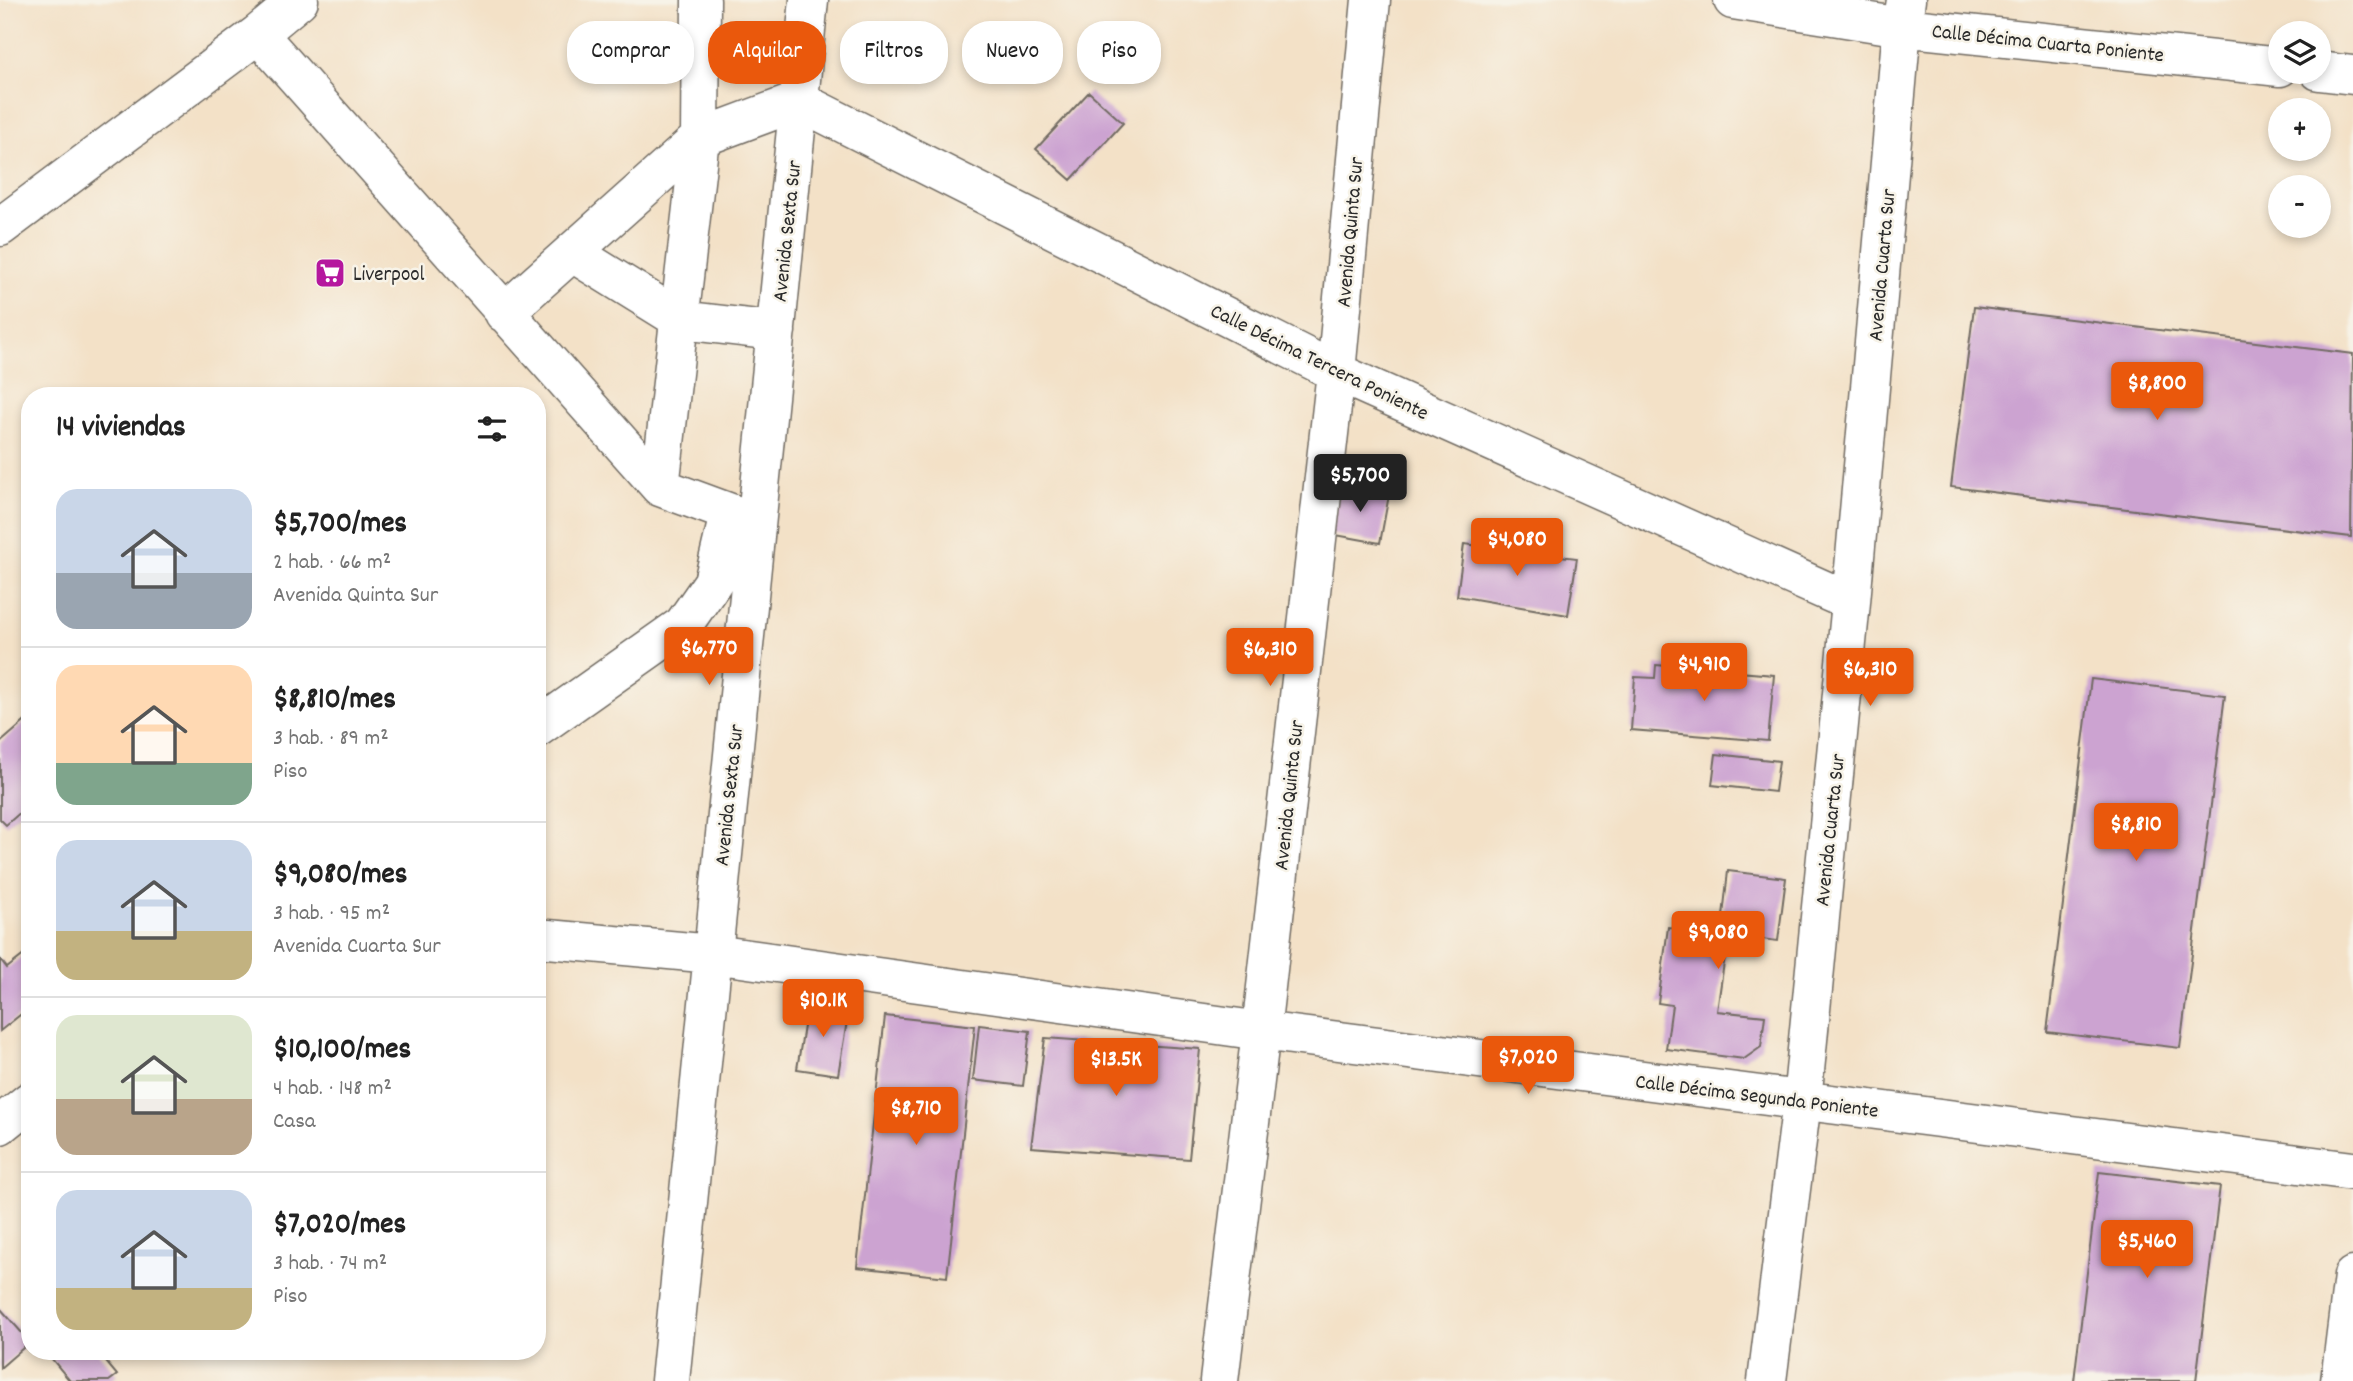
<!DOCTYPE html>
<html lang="es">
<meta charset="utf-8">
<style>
body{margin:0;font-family:Dekko,sans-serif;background:#f6f6f6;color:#222;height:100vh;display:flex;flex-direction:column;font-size:26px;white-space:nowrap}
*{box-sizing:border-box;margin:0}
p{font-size:23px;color:#767676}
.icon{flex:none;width:38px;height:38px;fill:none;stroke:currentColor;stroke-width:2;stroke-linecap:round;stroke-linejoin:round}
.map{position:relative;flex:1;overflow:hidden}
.sheet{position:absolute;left:21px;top:387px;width:525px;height:973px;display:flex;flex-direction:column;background:#fff;border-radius:28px;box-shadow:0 4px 10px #0003}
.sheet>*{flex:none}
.top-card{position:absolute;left:567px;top:21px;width:665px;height:63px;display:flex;gap:14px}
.tools{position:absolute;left:2268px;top:21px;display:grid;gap:14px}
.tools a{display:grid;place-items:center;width:63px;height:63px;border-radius:50%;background:#fff;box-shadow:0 4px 10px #0003;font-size:35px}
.price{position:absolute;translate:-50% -60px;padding:0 16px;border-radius:7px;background:#ea580c;color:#fff;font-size:23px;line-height:46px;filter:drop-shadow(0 2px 4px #0008)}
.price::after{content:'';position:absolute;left:50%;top:42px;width:21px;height:16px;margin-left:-10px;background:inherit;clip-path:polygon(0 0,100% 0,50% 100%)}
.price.current{background:#222;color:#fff}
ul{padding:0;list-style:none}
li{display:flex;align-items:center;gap:21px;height:175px;padding:0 35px}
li+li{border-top:2px solid #e0e0e0}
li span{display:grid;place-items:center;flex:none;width:196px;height:140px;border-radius:21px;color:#555}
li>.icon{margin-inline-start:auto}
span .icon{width:84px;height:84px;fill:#fffc;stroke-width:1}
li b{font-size:30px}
h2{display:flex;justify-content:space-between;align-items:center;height:84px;padding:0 35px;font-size:30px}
.chip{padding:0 24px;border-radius:28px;background:#fff;box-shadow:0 4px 10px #0003;font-size:24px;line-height:63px}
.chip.current{background:#ea580c;color:#fff}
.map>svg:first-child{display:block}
</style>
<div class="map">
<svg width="2353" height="1381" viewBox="0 0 2353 1381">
<rect width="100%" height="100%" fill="#f7f3e8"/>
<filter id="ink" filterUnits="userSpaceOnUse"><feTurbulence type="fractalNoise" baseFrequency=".0143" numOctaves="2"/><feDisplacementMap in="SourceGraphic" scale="14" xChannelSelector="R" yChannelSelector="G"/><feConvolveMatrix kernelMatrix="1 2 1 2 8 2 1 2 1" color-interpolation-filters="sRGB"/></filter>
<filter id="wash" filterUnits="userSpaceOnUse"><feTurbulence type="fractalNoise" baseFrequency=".00686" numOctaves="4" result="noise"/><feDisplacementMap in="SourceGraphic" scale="28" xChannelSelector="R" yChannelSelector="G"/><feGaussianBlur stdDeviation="1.57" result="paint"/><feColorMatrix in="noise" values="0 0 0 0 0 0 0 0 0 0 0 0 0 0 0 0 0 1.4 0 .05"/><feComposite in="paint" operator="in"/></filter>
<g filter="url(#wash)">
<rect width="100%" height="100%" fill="#f3e1c7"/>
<g id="blocks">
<path fill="#cca3d1" d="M 1089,92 L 1123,123 L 1071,180 L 1036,149 Z
M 1974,307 L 2353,354 L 2351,537 L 1951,487 Z
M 1339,486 L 1389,495 L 1380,543 L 1330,534 Z
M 1464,544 L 1577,558 L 1568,615 L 1457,596 Z
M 1656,665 L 1774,675 L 1768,741 L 1631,730 L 1635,677 L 1655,678 Z
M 2091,679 L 2225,695 L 2180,1048 L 2047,1032 Z
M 30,717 L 30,804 L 6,825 L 0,819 L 0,743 Z
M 1716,754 L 1779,761 L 1775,792 L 1712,785 Z
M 1728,871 L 1786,878 L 1778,941 L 1728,935 L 1717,1011 L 1765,1016 L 1761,1047 L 1744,1059 L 1666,1049 L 1672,1005 L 1658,1003 L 1668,927 L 1721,934 Z
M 30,950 L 30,1007 L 0,1031 L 0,959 L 7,968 Z
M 808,1002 L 849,1009 L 838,1075 L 797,1069 Z
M 885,1016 L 975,1026 L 947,1277 L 857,1267 Z
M 979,1025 L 1030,1031 L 1023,1086 L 973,1080 Z
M 1045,1038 L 1200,1049 L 1189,1159 L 1031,1147 Z
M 2099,1172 L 2220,1186 L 2196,1381 L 2074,1381 Z
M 0,1308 L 30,1342 L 0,1368 Z
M 60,1351 L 97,1351 L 117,1375 L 109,1381 L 70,1381 L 51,1358 Z"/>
</g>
</g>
<g filter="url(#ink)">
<use href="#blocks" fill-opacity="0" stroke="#716b62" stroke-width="2"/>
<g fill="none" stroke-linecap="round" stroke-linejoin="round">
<g stroke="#716b62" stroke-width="41">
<path id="minor" d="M 299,0 L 258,34 L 660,487 L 755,522
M 1733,0 L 1902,27 L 2280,67
M 2319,71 L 2353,75
M 0,227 L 258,34
M 573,253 L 681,320 L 776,331
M 504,313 L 700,138 L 799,101 L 1336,372 L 1851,602
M 660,487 L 700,138 L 701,0
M 537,728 L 683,625 L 713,582 L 729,514
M 537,938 L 713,954 L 1261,1031 L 2353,1171
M 0,1125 L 30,1101
M 670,1381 L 809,0
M 1219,1381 L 1261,1031 L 1336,372 L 1371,0
M 1767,1381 L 1802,1101 L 1851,602 L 1902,27 L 1906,0
M 2340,1381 L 2353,1276"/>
</g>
<use href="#minor" stroke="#fff" stroke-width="38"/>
</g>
</g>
<defs>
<g id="supermarket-square" transform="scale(1.575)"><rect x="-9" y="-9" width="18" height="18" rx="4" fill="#b5179e" stroke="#f7f3e8"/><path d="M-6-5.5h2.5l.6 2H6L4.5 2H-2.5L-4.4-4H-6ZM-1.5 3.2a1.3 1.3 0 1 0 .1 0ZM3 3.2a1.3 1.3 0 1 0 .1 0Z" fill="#fff"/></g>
</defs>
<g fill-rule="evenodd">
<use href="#supermarket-square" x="330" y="273"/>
</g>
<g text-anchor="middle" stroke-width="5" stroke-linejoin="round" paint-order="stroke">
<g font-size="21" fill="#2b2b2b" stroke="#f7f3e8">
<text transform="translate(2048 42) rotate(6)" y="7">Calle Décima Cuarta Poniente</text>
<text transform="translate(786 231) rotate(-84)" y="7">Avenida Sexta Sur</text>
<text transform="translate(1349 232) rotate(-85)" y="7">Avenida Quinta Sur</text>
<text transform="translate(1881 265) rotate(-85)" y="7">Avenida Cuarta Sur</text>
<text transform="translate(1320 361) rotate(26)" y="7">Calle Décima Tercera Poniente</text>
<text transform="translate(728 795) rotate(-84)" y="7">Avenida Sexta Sur</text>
<text transform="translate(1288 795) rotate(-84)" y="7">Avenida Quinta Sur</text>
<text transform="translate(1829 830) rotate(-84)" y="7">Avenida Cuarta Sur</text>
<text transform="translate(1757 1095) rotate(7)" y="7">Calle Décima Segunda Poniente</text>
</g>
<g font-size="21" fill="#2b2b2b" stroke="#f7f3e8" text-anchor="start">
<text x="353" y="280">Liverpool</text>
</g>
</g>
</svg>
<div class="tools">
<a><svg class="icon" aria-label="layers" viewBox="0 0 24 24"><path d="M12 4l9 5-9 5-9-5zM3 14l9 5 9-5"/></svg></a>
<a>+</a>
<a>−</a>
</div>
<b class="price" style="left:2157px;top:422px">$8,800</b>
<b class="price current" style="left:1360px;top:514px">$5,700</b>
<b class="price" style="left:1517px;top:578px">$4,080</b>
<b class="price" style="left:709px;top:687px">$6,770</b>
<b class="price" style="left:1270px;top:688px">$6,310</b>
<b class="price" style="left:1704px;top:703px">$4,910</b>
<b class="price" style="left:1870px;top:708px">$6,310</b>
<b class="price" style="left:2136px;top:863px">$8,810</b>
<b class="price" style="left:1718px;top:971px">$9,080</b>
<b class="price" style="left:823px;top:1039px">$10.1K</b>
<b class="price" style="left:1528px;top:1096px">$7,020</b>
<b class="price" style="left:1116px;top:1098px">$13.5K</b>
<b class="price" style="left:916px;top:1147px">$8,710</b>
<b class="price" style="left:2147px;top:1280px">$5,460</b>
<div class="top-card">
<a class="chip">Comprar</a>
<a class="chip current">Alquilar</a>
<a class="chip">Filtros</a>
<a class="chip">Nuevo</a>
<a class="chip">Piso</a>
</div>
<section class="sheet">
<h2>14 viviendas<svg class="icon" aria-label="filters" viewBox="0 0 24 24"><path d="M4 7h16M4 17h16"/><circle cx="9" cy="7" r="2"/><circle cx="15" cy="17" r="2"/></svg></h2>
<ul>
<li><span style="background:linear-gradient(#c9d6e8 60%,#9aa5b1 0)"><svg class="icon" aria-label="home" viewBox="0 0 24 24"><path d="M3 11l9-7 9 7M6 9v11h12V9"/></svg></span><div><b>$5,700/mes</b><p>2 hab. · 66 m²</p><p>Avenida Quinta Sur</p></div></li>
<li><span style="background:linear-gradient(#ffd9b3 70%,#7fa58c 0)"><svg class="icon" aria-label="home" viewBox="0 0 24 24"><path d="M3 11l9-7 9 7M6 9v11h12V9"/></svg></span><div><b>$8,810/mes</b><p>3 hab. · 89 m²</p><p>Piso</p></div></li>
<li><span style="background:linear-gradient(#c9d6e8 65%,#c2b280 0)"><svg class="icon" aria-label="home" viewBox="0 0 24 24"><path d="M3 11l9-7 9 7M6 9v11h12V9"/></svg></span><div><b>$9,080/mes</b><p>3 hab. · 95 m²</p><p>Avenida Cuarta Sur</p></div></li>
<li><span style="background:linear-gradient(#dfe7d0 60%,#b9a48a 0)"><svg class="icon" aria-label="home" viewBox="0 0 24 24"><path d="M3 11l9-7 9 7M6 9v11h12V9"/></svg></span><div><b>$10,100/mes</b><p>4 hab. · 148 m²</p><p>Casa</p></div></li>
<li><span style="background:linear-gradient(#c9d6e8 70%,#c2b280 0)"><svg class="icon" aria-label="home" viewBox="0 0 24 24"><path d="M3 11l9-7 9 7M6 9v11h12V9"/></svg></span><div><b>$7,020/mes</b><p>3 hab. · 74 m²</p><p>Piso</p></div></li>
</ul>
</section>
</div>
